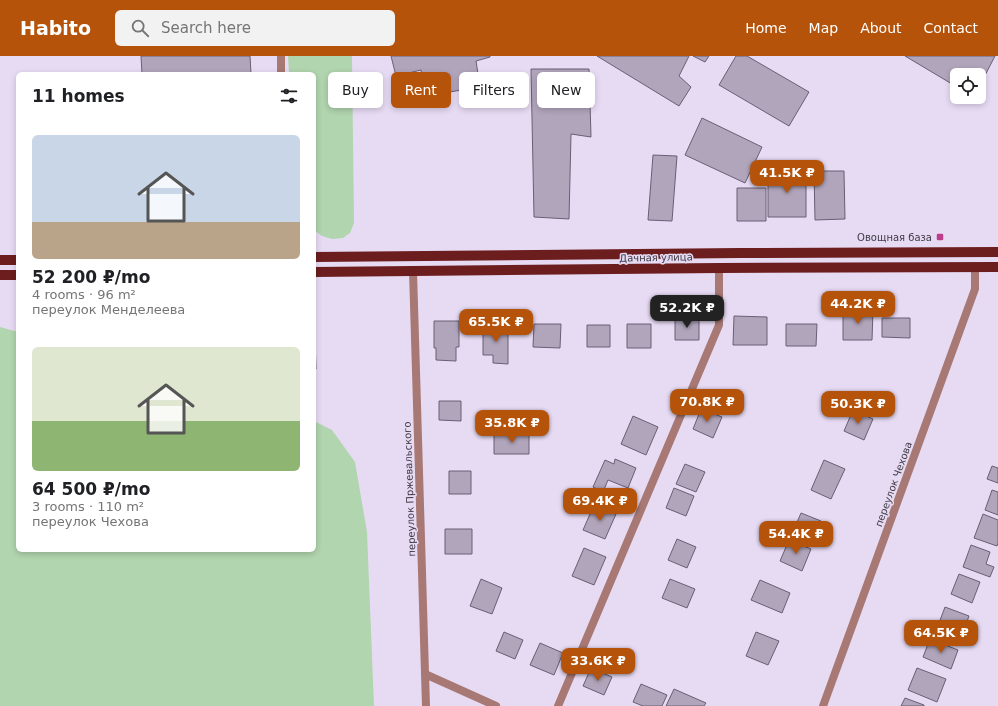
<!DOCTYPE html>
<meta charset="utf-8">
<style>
body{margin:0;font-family:"DejaVu Sans",sans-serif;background:#f2f2f2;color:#202124;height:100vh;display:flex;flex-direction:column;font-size:15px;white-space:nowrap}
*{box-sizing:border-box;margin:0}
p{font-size:13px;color:#757577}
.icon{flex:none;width:22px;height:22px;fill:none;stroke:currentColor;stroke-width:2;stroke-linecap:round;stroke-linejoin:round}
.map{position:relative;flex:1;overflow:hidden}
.sheet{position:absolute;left:16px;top:16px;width:300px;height:480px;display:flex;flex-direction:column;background:#fff;border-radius:6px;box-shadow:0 2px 6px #0003}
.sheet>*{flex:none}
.top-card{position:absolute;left:328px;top:16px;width:380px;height:36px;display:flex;gap:8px}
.tools{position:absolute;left:950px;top:12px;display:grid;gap:8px}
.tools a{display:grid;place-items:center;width:36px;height:36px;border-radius:6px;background:#fff;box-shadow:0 2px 6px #0003;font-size:20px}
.price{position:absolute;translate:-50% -34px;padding:0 9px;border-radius:8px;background:#b45309;color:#fff;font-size:13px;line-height:26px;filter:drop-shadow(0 1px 2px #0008)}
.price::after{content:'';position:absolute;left:50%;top:24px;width:12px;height:9px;margin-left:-6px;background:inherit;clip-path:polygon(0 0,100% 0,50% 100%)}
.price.active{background:#222;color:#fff}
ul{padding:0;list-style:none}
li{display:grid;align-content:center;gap:8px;height:212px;padding:0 16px}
li span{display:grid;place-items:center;height:124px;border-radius:6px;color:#555}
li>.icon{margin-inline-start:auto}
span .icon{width:72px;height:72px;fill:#fffc;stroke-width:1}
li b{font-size:17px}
h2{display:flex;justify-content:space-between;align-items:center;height:48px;padding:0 16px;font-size:17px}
.tag{padding:0 14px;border-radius:6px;background:#fff;box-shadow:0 2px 6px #0003;font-size:14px;line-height:36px}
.tag.active{background:#b45309;color:#fff}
header{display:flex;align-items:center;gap:24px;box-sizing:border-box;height:56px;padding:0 20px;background:#b45309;color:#fff}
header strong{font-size:19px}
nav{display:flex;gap:22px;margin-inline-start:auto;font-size:14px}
.search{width:280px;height:36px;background:#f2f2f2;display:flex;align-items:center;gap:10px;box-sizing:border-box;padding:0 14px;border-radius:6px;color:#757577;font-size:15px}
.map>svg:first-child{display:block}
</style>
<header>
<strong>Habito</strong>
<div class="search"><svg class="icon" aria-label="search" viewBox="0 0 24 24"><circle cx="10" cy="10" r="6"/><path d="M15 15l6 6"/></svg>Search here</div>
<nav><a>Home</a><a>Map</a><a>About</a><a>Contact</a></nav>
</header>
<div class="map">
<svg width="998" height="650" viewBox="0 0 998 650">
<rect width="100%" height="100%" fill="#e7dbf4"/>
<path fill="#b1d5ae" d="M 288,0 L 352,0 L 354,167 L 350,177 L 343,182 L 332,183 L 322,180 L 314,174 L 314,18 L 289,18 Z
M 0,271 L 18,276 L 18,494 L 314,494 L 314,365 L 332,374 L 355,406 L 367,476 L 374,650 L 0,650 Z"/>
<path fill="#b1a5bc" stroke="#695e73" d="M 141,0 L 250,0 L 251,18 L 142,18 Z
M 391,0 L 490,0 L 490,1 L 476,5 L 480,31 L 425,40 L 421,14 L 396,20 Z
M 597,0 L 689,0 L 679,20 L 691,31 L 679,50 Z
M 693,0 L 709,0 L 705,6 Z
M 736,0 L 747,0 L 809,36 L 789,70 L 719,29 Z
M 905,0 L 995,0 L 979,31 L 979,19 L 957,19 L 957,31 Z
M 531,13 L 589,13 L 591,81 L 571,78 L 569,163 L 534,161 Z
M 702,62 L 762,91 L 745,127 L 685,99 Z
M 653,99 L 677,100 L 672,165 L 648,164 Z
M 768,115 L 806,115 L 806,161 L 768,161 Z
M 814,115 L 844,115 L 845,163 L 815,164 Z
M 737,132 L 766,132 L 766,165 L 737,165 Z
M 843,254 L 873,254 L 872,284 L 843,284 Z
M 734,260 L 767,261 L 767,289 L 733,289 Z
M 675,262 L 699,262 L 699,284 L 675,284 Z
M 882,262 L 910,262 L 910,282 L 882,281 Z
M 434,265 L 459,265 L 459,291 L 456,291 L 456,305 L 436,304 L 436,292 L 434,292 Z
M 534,268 L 561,268 L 560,292 L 533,291 Z
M 627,268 L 651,268 L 651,292 L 627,292 Z
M 786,268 L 817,268 L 816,290 L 786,290 Z
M 587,269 L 610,269 L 610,291 L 587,291 Z
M 483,270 L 508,270 L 508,308 L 493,307 L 493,299 L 483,299 Z
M 314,282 L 315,282 L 316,313 L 314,313 Z
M 439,345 L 461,345 L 461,365 L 439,364 Z
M 701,353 L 722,361 L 713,382 L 693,373 Z
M 853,354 L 873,363 L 864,384 L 844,375 Z
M 633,360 L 658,371 L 646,399 L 621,388 Z
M 494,379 L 529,379 L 529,398 L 494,398 Z
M 615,403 L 636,412 L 628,432 L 608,424 L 603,436 L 593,431 L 605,404 L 614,408 Z
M 824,404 L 845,413 L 831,443 L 811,434 Z
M 685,408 L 705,416 L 696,436 L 676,428 Z
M 992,410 L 998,412 L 998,427 L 987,423 Z
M 449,415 L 471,415 L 471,438 L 449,438 Z
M 674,432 L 694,440 L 686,460 L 666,452 Z
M 992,434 L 998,436 L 998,459 L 985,454 Z
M 594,449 L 616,458 L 605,483 L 583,474 Z
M 801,457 L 821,465 L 812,487 L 792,478 Z
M 983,458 L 998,464 L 998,487 L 997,490 L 974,482 Z
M 445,473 L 472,473 L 472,498 L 445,498 Z
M 677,483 L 696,491 L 687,512 L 668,504 Z
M 789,484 L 811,493 L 802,515 L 780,505 Z
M 971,489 L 990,496 L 986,508 L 994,511 L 990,521 L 963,511 Z
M 584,492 L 606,501 L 594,529 L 572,520 Z
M 959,518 L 980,526 L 972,547 L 951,538 Z
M 481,523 L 502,532 L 492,558 L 470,550 Z
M 670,523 L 695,533 L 687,552 L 662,542 Z
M 760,524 L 790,537 L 782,557 L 751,544 Z
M 945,551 L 969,560 L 960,584 L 936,575 Z
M 504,576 L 523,584 L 515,603 L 496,595 Z
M 756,576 L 779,585 L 768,609 L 746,600 Z
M 930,583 L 958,594 L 951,613 L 923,601 Z
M 540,587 L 563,597 L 554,619 L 530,609 Z
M 591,612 L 612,621 L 604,639 L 583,630 Z
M 917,612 L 946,623 L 937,646 L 908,634 Z
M 641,628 L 667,639 L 662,650 L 643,650 L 633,646 Z
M 674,633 L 706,647 L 704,650 L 666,650 Z
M 905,642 L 924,649 L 924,650 L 901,650 Z"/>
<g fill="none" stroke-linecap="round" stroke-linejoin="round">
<path stroke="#a77874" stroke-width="8" d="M 281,0 L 281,18
M 413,215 L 426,650
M 425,618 L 496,650
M 558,650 L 719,269 L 719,212
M 823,650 L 975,233 L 975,211"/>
<path stroke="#6c1d1d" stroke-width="10" d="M 314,201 L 740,197 L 998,196
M 0,204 L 18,204
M 314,216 L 719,212 L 998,211
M 0,219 L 18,219"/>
</g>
<rect fill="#bd3f8c" stroke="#e7dbf4" stroke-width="1.5" x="936" y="177" width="8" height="8" rx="2"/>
<g text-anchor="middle" stroke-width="3" stroke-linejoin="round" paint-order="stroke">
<g font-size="10" fill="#3f3a44" stroke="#e7dbf4" text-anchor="end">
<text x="932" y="185">Овощная база</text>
</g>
<g font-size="10" fill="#3f3a44" stroke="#e7dbf4">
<text transform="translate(656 201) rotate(-1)" y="4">Дачная улица</text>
<text transform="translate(893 428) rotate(-70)" y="4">переулок Чехова</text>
<text transform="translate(409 433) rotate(-92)" y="4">переулок Пржевальского</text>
</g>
</g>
</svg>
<div class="tools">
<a><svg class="icon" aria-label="locate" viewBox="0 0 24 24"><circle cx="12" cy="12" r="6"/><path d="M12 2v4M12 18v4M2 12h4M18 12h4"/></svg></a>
</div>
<b class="price" style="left:787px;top:138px">41.5K ₽</b>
<b class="price" style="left:858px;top:269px">44.2K ₽</b>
<b class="price active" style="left:687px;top:273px">52.2K ₽</b>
<b class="price" style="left:496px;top:287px">65.5K ₽</b>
<b class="price" style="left:707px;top:367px">70.8K ₽</b>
<b class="price" style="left:858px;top:369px">50.3K ₽</b>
<b class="price" style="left:512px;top:388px">35.8K ₽</b>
<b class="price" style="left:600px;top:466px">69.4K ₽</b>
<b class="price" style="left:796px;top:499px">54.4K ₽</b>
<b class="price" style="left:941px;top:598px">64.5K ₽</b>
<b class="price" style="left:598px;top:626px">33.6K ₽</b>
<div class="top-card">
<a class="tag">Buy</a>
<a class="tag active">Rent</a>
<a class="tag">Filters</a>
<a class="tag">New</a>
</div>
<section class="sheet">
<h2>11 homes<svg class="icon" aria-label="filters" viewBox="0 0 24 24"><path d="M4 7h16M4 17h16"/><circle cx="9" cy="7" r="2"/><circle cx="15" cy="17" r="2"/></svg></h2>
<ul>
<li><span style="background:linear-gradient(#c9d6e8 70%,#b9a48a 0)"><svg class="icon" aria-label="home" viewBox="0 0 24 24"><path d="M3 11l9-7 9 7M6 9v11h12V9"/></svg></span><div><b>52 200 ₽/mo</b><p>4 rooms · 96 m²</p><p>переулок Менделеева</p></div></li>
<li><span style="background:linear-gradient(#dfe7d0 60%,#8fb573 0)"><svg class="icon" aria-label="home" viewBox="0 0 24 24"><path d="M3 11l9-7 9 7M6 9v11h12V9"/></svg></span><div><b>64 500 ₽/mo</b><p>3 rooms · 110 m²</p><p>переулок Чехова</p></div></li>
</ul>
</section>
</div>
